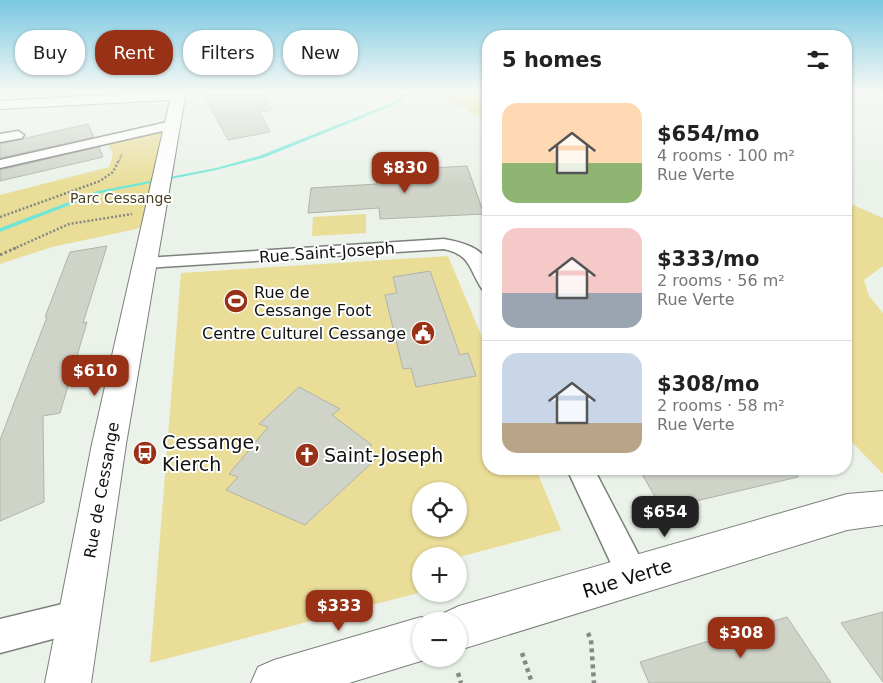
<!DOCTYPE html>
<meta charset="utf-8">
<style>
body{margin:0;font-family:"DejaVu Sans",sans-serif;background:#f2f2f2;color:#222;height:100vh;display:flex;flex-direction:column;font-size:19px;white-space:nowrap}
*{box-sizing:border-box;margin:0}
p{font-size:16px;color:#767676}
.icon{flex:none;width:28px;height:28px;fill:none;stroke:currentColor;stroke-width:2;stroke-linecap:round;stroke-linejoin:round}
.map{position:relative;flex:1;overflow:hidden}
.panel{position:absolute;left:482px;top:30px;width:370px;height:445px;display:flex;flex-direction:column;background:#fff;border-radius:20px;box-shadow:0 1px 4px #0004}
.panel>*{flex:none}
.top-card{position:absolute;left:15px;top:30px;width:392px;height:45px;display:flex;gap:10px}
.controls{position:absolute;left:412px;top:482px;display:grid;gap:10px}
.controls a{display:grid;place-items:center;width:55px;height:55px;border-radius:50%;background:#fff;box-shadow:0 1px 4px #0004;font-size:25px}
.price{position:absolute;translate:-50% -42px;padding:0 11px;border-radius:10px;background:#993116;color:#fff;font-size:16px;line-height:32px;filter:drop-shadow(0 1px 2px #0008)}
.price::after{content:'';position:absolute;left:50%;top:30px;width:15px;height:11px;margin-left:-8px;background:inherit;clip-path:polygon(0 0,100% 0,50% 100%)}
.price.current{background:#222;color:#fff}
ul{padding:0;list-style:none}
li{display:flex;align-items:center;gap:15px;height:125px;padding:0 20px}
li+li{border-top:1px solid #e0e0e0}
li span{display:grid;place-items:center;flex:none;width:140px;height:100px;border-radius:15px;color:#555}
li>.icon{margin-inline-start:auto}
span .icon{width:60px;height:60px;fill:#fffc;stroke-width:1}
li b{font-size:21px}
h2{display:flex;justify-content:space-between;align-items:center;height:60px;padding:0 20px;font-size:21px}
.chip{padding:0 18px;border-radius:20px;background:#fff;box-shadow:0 1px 4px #0004;font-size:18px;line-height:45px}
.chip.current{background:#993116;color:#fff}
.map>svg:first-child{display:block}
</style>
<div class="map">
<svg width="883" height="683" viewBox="0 0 883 683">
<rect width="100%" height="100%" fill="#eaf2e9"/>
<path fill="#eadd98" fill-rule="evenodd" d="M 449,91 L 489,91 L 489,121 L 438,95 Z
M 172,125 L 153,222 L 136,229 L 52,247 L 0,264 L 0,195 L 109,167 L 113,154 L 106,140 Z
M 846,202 L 883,218 L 883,266 L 864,280 L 869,296 L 883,313 L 883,474 L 846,436 Z
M 366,214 L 366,233 L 312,236 L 313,217 Z
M 448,256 L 489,354 L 489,469 L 536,469 L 561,530 L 459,557 L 421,556 L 421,567 L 413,570 L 418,593 L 150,663 L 181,273 ZM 421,491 L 459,491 L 459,529 L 421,529 Z"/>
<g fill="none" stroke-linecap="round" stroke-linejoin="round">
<path fill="#72e6d6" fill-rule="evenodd" d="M 416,91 L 422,91 L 404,97 L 399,103 L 263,158 L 216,170 L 101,193 L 0,232 L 0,228 L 98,191 L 216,168 L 259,156 L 397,101 L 402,95 Z"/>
</g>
<path fill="#cfd3c8" stroke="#b0b3a9" d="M 202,91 L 260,91 L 272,110 L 260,112 L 270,132 L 228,140 Z
M 88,124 L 94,137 L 0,158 L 0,144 Z
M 99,147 L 103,157 L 0,181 L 0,170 Z
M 467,166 L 484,214 L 380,219 L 379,208 L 308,213 L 311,188 L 377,184 L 376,171 Z
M 107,246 L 83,323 L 87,322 L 60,413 L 43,416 L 44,502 L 0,521 L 0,440 L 47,317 L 45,317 L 70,252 Z
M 430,271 L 460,355 L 468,353 L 476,376 L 416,387 L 411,368 L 403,369 L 385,295 L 397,293 L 393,277 Z
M 299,387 L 340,409 L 332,415 L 372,445 L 364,451 L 376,459 L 305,525 L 226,490 L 238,477 L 229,474 L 268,427 L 259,424 Z
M 639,469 L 797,469 L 798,477 L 662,509 Z
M 883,612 L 883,682 L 841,623 Z
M 787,617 L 831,683 L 649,683 L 640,662 Z"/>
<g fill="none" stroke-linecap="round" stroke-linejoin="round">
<g stroke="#7b827a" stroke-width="3">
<path id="street" d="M 172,121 L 178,125 L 176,128 L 0,168 L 0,160 Z
M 18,131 L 24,135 L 22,138 L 0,142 L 0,134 Z
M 444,239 C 460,242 485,247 489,267 C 490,274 489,284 489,291 L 482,289 C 469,269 471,255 444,249 L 145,268 L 139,267 L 136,263 L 139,259 L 145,258 Z
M 567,469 L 594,469 L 644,565 L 649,576 L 644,587 L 633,592 L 622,587 Z
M 79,600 L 91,604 L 95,616 L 91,628 L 79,632 L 0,653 L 0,619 Z"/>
</g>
<g stroke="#7b827a" stroke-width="2">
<path id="secondary" d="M 172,91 L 186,91 L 126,444 L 91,683 L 45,683 L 92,444 L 170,100 L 0,109 L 0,101 Z
M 883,491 L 883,525 L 847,530 L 459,650 L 459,621 L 440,621 L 444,613 L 459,606 L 847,494 Z
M 421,617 L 431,621 L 421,621 L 421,659 L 426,659 L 421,661 L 349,683 L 251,683 L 258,667 L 274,660 Z"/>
</g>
<path stroke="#848983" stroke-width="2" stroke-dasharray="1 1" stroke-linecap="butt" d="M 119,161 L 122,154"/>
<path stroke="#848983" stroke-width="2.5" stroke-dasharray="2 2" stroke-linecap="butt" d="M 0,217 L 100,181 L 113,172 L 119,160
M 13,249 L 69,224 L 132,214"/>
<path stroke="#848983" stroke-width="3" stroke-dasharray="2.5 2.5" stroke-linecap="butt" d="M 0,255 L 16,248"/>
<path stroke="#848983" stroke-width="4.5" stroke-dasharray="4 4" stroke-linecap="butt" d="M 588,633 L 591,640 L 594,683
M 522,653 L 532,683
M 458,673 L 461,683"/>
<use href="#street" fill="#fff" fill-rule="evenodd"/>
<use href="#secondary" fill="#fff" fill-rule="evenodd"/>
</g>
<linearGradient id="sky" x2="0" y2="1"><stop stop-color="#79c8e1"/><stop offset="0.49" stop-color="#f6f9f5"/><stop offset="1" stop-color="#f6f9f5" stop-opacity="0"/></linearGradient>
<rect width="883" height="186" fill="url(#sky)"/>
<defs>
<g id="stadium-disc" transform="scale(1.25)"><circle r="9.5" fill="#993116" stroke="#fff"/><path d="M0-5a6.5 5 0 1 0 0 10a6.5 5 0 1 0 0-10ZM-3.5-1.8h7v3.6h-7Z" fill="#fff"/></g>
<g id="civic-disc" transform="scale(1.25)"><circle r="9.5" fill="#993116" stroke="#fff"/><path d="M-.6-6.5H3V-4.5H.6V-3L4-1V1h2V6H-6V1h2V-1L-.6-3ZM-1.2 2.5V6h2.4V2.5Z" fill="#fff"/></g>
<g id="bus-disc" transform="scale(1.25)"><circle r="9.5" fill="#993116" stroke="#fff"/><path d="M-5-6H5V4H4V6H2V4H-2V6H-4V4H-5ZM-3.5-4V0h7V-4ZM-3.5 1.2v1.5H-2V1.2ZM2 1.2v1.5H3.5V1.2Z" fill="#fff"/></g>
<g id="church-disc" transform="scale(1.25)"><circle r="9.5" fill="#993116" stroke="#fff"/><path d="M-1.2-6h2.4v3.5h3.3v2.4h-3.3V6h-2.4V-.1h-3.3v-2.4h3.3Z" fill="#fff"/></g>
</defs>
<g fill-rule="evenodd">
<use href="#stadium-disc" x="236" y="301"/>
<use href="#civic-disc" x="423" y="333"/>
<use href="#bus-disc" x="145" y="453"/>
<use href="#church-disc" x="307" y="455"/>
</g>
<g text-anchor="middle" stroke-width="4" stroke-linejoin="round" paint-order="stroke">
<g font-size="14" fill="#47401b" stroke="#fff">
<text x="121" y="203">Parc Cessange</text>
</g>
<g font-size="16" fill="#0f110e" stroke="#fff">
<text transform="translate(327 252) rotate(-4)" y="6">Rue Saint-Joseph</text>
<text transform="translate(101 490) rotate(-80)" y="6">Rue de Cessange</text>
</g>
<g font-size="16" fill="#0f110e" stroke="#fff" text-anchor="start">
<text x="254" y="298">Rue de<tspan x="254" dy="18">Cessange Foot</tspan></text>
<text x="406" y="339" text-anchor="end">Centre Culturel Cessange</text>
</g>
<g font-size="19" fill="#0f110e" stroke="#fff" text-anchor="start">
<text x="162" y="449">Cessange,<tspan x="162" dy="22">Kierch</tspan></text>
<text x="324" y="462">Saint-Joseph</text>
</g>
<g font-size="19" fill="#0f110e" stroke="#fff">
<text transform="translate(627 578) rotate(-17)" y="7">Rue Verte</text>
</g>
</g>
</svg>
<div class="controls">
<a><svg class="icon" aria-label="locate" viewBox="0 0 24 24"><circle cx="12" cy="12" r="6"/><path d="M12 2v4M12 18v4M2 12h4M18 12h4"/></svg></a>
<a>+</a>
<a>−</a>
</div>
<b class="price" style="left:405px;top:194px">$830</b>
<b class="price" style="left:95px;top:397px">$610</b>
<b class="price current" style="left:665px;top:538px">$654</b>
<b class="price" style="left:339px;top:632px">$333</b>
<b class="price" style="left:741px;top:659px">$308</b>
<div class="top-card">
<a class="chip">Buy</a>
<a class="chip current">Rent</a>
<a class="chip">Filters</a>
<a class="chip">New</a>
</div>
<section class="panel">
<h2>5 homes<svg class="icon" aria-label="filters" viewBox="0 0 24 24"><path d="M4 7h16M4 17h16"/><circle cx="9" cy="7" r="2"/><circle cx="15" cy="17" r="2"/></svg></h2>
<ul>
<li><span style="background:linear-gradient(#ffd9b3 60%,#8fb573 0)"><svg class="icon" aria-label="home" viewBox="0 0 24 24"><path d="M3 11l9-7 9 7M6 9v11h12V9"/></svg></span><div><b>$654/mo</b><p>4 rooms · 100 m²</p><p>Rue Verte</p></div></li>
<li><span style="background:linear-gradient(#f6c9c9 65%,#9aa5b1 0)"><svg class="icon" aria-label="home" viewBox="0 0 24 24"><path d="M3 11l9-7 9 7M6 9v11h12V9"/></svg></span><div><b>$333/mo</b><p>2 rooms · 56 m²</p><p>Rue Verte</p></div></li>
<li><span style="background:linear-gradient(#c9d6e8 70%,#b9a48a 0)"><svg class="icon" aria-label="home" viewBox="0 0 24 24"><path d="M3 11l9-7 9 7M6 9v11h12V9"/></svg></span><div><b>$308/mo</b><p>2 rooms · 58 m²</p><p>Rue Verte</p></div></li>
</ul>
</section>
</div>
